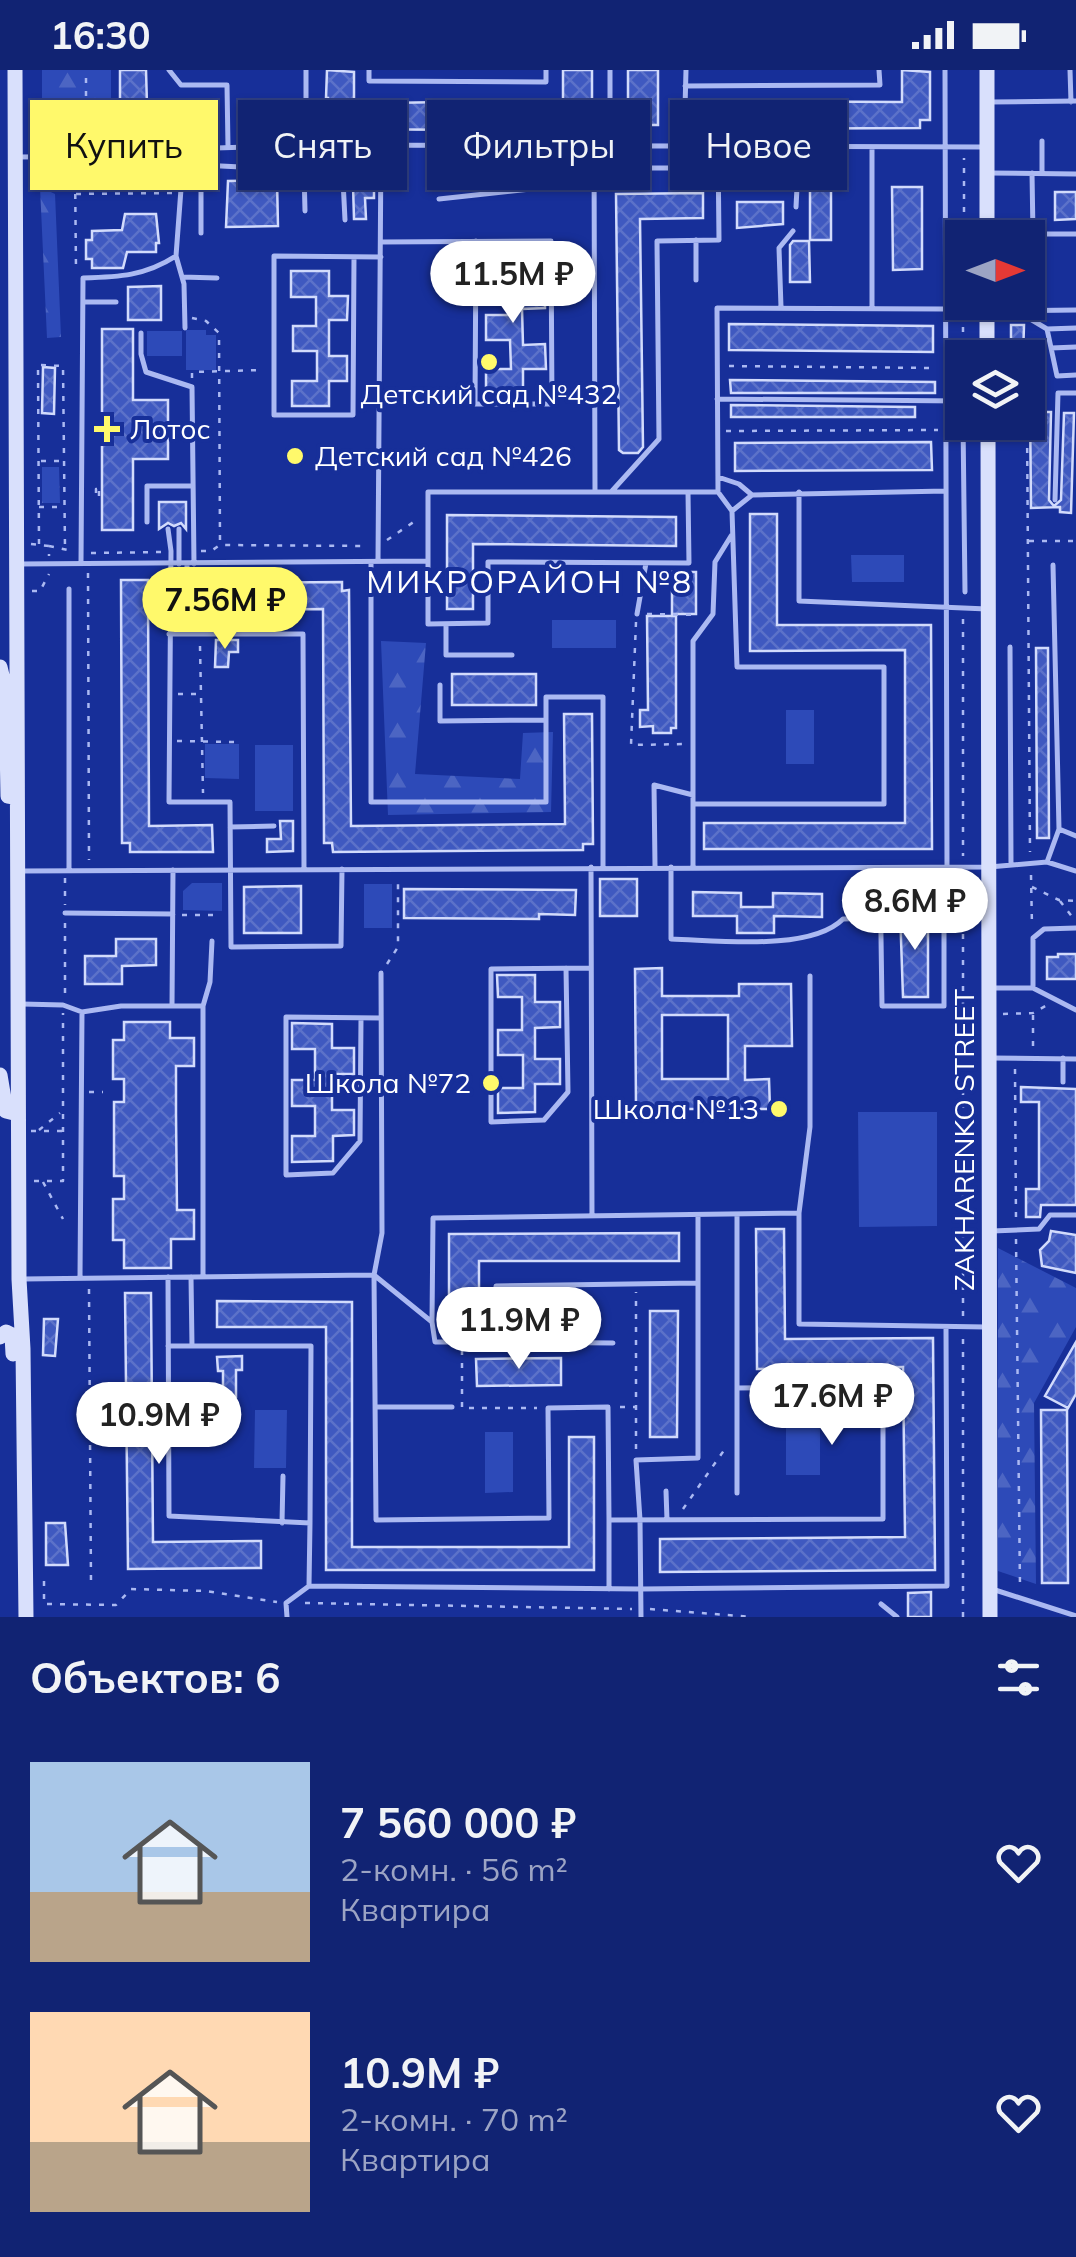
<!DOCTYPE html>
<html lang="ru">
<meta charset="utf-8">
<style>
body{margin:0;font-family:Mulish,sans-serif;background:#1e2f7b;color:#f1f3f6;height:100vh;display:flex;flex-direction:column;font-size:38px;white-space:nowrap}
*{box-sizing:border-box;margin:0}
p{font-size:32px;color:#9ca4c4}
.icon{flex:none;width:55px;height:55px;fill:none;stroke:currentColor;stroke-width:2;stroke-linecap:round;stroke-linejoin:round}
.map{position:relative;height:1547px;overflow:hidden}
.side{display:flex;flex-direction:column;background:#112373;flex:1}
.side>*{flex:none}
.banner{position:absolute;left:30px;top:30px;width:1018px;height:90px;display:flex;gap:20px}
.needle{width:65px;rotate:90deg}
.tools{position:absolute;left:945px;top:150px;display:grid;gap:20px}
.tools a{display:grid;place-items:center;width:100px;height:100px;border-radius:0px;background:#112373;box-shadow:0 2px 8px #0004,0 0 0 2px #304085;font-size:50px}
.price{position:absolute;translate:-50% -85px;padding:0 22px;border-radius:35px;background:#fff;color:#222;font-size:32px;line-height:65px;filter:drop-shadow(0 2px 5px #0008)}
.price::after{content:'';position:absolute;left:50%;top:60px;width:30px;height:22px;margin-left:-15px;background:inherit;clip-path:polygon(0 0,100% 0,50% 100%)}
.price.active{background:#fff96b;color:#111}
ul{padding:0;list-style:none}
li{display:flex;align-items:center;gap:30px;height:250px;padding:0 30px}
li span{display:grid;place-items:center;flex:none;width:280px;height:200px;border-radius:0px;color:#555}
li>.icon{margin-inline-start:auto}
span .icon{width:120px;height:120px;fill:#fffc;stroke-width:1}
li b{font-size:42px}
h2{display:flex;justify-content:space-between;align-items:center;height:120px;padding:0 30px;font-size:42px}
.chip{padding:0 35px;border-radius:0px;background:#112373;box-shadow:0 2px 8px #0004,0 0 0 2px #304085;font-size:35px;line-height:90px}
.chip.active{background:#fff96b;color:#111}
.status{display:flex;justify-content:space-between;align-items:center;height:70px;padding:0 50px;background:#112373;direction:ltr}
.status svg{height:28px;fill:currentColor}
.map>svg:first-child{display:block}
</style>
<div class="status"><b>16:30</b><svg viewBox="0 0 49 12"><path d="M0 12V9h3v3zM5 12V6h3v6zM10 12V3h3v9zM15 12V0h3v12zM26 1h20v11H26zM47 4h2v5h-2z"/></svg></div>
<div class="map">
<svg width="1076" height="1547" viewBox="0 0 1076 1547">
<defs>
<pattern id="forest-firs" width="22" height="20" patternUnits="userSpaceOnUse" patternTransform="scale(2.5)"><rect width="22" height="20" fill="#2d4ab8"/><path d="M5 1l3.5 6h-7zM16 11l3.5 6h-7z" fill="#4c65c3"/></pattern>
<pattern id="building-cross-hatch" width="8" height="8" patternUnits="userSpaceOnUse" patternTransform="scale(2.5)"><rect width="8" height="8" fill="#3f59c0"/><path d="M0 0l8 8M0 8l8-8" fill="none" stroke="#5c72c9"/></pattern>
</defs>
<rect width="100%" height="100%" fill="#172f99"/>
<path fill="url(#forest-firs)" d="M 42,0 L 111,0 L 111,50 L 42,57 Z
M 40,117 L 55,124 L 61,267 L 47,268 Z
M 42,397 L 59,397 L 60,433 L 42,433 Z
M 381,571 L 426,573 L 415,704 L 520,709 L 523,663 L 553,662 L 551,742 L 388,745 Z
M 998,1178 L 1076,1218 L 1076,1257 L 1034,1333 L 1036,1514 L 998,1501 Z"/>
<path fill="#2d4ab8" d="M 186,260 L 206,260 L 206,265 L 216,265 L 216,300 L 186,300 Z
M 147,261 L 182,261 L 182,286 L 147,286 Z
M 851,485 L 904,485 L 904,512 L 852,512 Z
M 552,550 L 616,550 L 616,578 L 552,578 Z
M 786,640 L 814,640 L 814,694 L 786,694 Z
M 205,674 L 239,674 L 239,709 L 205,708 Z
M 255,675 L 293,675 L 293,741 L 255,741 Z
M 192,813 L 222,813 L 222,841 L 183,840 L 183,821 Z
M 364,814 L 392,814 L 392,858 L 364,858 Z
M 858,1042 L 937,1042 L 937,1156 L 859,1157 Z
M 255,1340 L 287,1340 L 286,1398 L 254,1398 Z
M 786,1358 L 820,1358 L 820,1405 L 786,1405 Z
M 485,1362 L 513,1362 L 513,1422 L 485,1423 Z"/>
<path fill="url(#building-cross-hatch)" stroke="#d2dbfc" stroke-width="2.5" fill-rule="evenodd" d="M 120,0 L 146,0 L 147,35 L 211,35 L 211,62 L 128,62 L 128,53 L 120,53 Z
M 327,0 L 354,2 L 354,32 L 385,33 L 563,30 L 563,0 L 592,0 L 592,61 L 337,59 L 336,51 L 329,51 L 328,28 L 326,28 Z
M 628,0 L 658,0 L 658,55 L 628,55 Z
M 902,0 L 930,2 L 930,50 L 920,50 L 920,58 L 699,59 L 699,31 L 902,32 Z
M 810,108 L 831,108 L 831,170 L 810,170 Z
M 277,110 L 278,156 L 226,157 L 228,111 Z
M 367,114 L 374,116 L 374,128 L 365,128 L 366,149 L 354,149 L 353,115 Z
M 892,117 L 922,117 L 922,199 L 893,200 Z
M 1055,122 L 1076,122 L 1076,149 L 1055,150 Z
M 703,123 L 703,148 L 640,149 L 643,377 L 638,383 L 623,383 L 619,380 L 616,124 Z
M 737,132 L 783,132 L 783,154 L 737,158 Z
M 125,144 L 156,144 L 159,173 L 156,173 L 156,182 L 127,182 L 123,198 L 92,198 L 92,189 L 86,189 L 86,170 L 92,170 L 92,161 L 122,160 Z
M 793,171 L 809,171 L 810,212 L 790,212 L 790,175 Z
M 522,189 L 522,213 L 545,213 L 545,238 L 522,239 L 523,275 L 545,274 L 546,299 L 523,299 L 523,323 L 486,324 L 486,299 L 511,299 L 510,270 L 486,270 L 486,245 L 510,245 L 509,215 L 485,215 L 485,190 Z
M 291,201 L 329,201 L 329,226 L 348,226 L 347,250 L 329,250 L 329,286 L 347,286 L 347,311 L 329,311 L 329,336 L 292,336 L 292,311 L 317,311 L 317,281 L 293,281 L 293,256 L 316,256 L 316,227 L 291,227 Z
M 161,216 L 161,250 L 128,250 L 128,217 Z
M 729,254 L 933,256 L 933,282 L 729,280 Z
M 1011,255 L 1024,255 L 1023,288 L 1011,288 Z
M 102,259 L 133,259 L 133,330 L 168,330 L 168,389 L 133,389 L 133,460 L 102,460 Z
M 43,297 L 55,298 L 54,344 L 42,343 Z
M 730,310 L 935,312 L 935,323 L 731,323 Z
M 1030,332 L 1043,332 L 1043,342 L 1051,342 L 1049,430 L 1054,436 L 1061,430 L 1064,343 L 1074,343 L 1071,443 L 1060,442 L 1060,437 L 1031,438 Z
M 731,335 L 915,337 L 915,347 L 731,347 Z
M 931,372 L 932,400 L 735,401 L 735,373 Z
M 159,432 L 186,432 L 186,459 L 181,453 L 174,456 L 168,453 L 159,459 Z
M 750,444 L 777,444 L 777,555 L 931,555 L 932,779 L 704,779 L 704,753 L 905,753 L 905,580 L 750,581 Z
M 447,445 L 676,447 L 676,476 L 473,474 L 473,539 L 447,539 Z
M 672,502 L 696,502 L 696,544 L 672,544 Z
M 121,510 L 148,510 L 149,756 L 212,755 L 213,782 L 130,782 L 130,773 L 122,773 Z
M 342,512 L 342,521 L 349,520 L 351,756 L 565,754 L 564,644 L 592,644 L 593,774 L 583,774 L 583,780 L 333,782 L 332,773 L 324,773 L 323,539 L 214,540 L 214,513 Z
M 647,546 L 676,546 L 676,658 L 671,658 L 671,663 L 653,663 L 653,656 L 640,657 L 640,640 L 648,640 Z
M 216,570 L 238,570 L 238,582 L 229,582 L 228,597 L 215,597 Z
M 1036,578 L 1048,578 L 1049,768 L 1037,768 Z
M 452,604 L 536,604 L 536,635 L 452,635 Z
M 280,751 L 293,751 L 293,781 L 267,782 L 267,769 L 281,769 Z
M 600,809 L 637,809 L 637,846 L 600,846 Z
M 301,816 L 301,863 L 244,863 L 244,817 Z
M 404,819 L 576,820 L 575,845 L 539,844 L 539,849 L 404,848 Z
M 693,822 L 741,823 L 741,837 L 773,837 L 773,823 L 822,824 L 822,847 L 774,846 L 774,863 L 737,863 L 737,846 L 693,846 Z
M 900,840 L 928,840 L 928,927 L 903,927 Z
M 116,869 L 156,869 L 156,895 L 122,896 L 122,914 L 85,914 L 85,886 L 116,886 Z
M 1058,884 L 1076,884 L 1076,909 L 1047,909 L 1047,887 L 1058,887 Z
M 662,898 L 662,926 L 739,926 L 739,914 L 791,914 L 792,976 L 745,976 L 745,1010 L 769,1009 L 770,1039 L 636,1039 L 635,899 ZM 662,945 L 728,945 L 728,1009 L 662,1009 Z
M 497,905 L 535,905 L 535,932 L 560,932 L 560,957 L 535,958 L 535,989 L 560,989 L 560,1014 L 535,1014 L 535,1042 L 498,1043 L 498,1018 L 523,1018 L 523,985 L 498,985 L 498,960 L 522,960 L 522,927 L 498,927 Z
M 124,952 L 170,952 L 170,968 L 194,968 L 194,996 L 176,996 L 176,1044 L 177,1140 L 194,1140 L 194,1169 L 171,1169 L 171,1198 L 124,1198 L 124,1170 L 113,1170 L 113,1129 L 124,1129 L 124,1106 L 114,1106 L 114,1032 L 124,1032 L 124,1009 L 113,1009 L 113,970 L 124,970 Z
M 292,953 L 332,954 L 332,978 L 354,978 L 354,1004 L 332,1004 L 332,1040 L 354,1040 L 354,1065 L 333,1066 L 333,1091 L 292,1092 L 292,1066 L 315,1066 L 315,1036 L 292,1036 L 292,1010 L 315,1010 L 315,979 L 292,979 Z
M 1021,1017 L 1076,1019 L 1076,1135 L 1041,1135 L 1040,1147 L 1026,1147 L 1026,1119 L 1039,1119 L 1039,1032 L 1021,1032 Z
M 756,1159 L 784,1159 L 785,1269 L 933,1268 L 935,1500 L 660,1502 L 660,1469 L 905,1467 L 903,1297 L 757,1299 Z
M 1051,1161 L 1076,1165 L 1076,1203 L 1042,1196 L 1040,1180 L 1049,1171 Z
M 679,1163 L 679,1191 L 479,1191 L 479,1254 L 449,1254 L 449,1164 Z
M 125,1223 L 151,1223 L 153,1472 L 261,1471 L 261,1498 L 128,1499 Z
M 217,1231 L 352,1232 L 352,1477 L 569,1477 L 569,1367 L 594,1367 L 594,1500 L 326,1500 L 326,1257 L 217,1257 Z
M 650,1241 L 678,1241 L 677,1367 L 650,1367 Z
M 44,1249 L 58,1249 L 55,1286 L 43,1285 Z
M 1076,1272 L 1076,1324 L 1068,1338 L 1045,1326 Z
M 242,1286 L 242,1300 L 236,1300 L 236,1327 L 223,1327 L 223,1301 L 218,1301 L 217,1287 Z
M 561,1288 L 561,1315 L 477,1316 L 476,1289 Z
M 1041,1340 L 1067,1340 L 1068,1513 L 1042,1513 Z
M 46,1453 L 65,1453 L 68,1495 L 46,1495 Z
M 931,1522 L 931,1547 L 908,1547 L 908,1523 Z"/>
<g fill="none" stroke-linecap="round" stroke-linejoin="round">
<path stroke="#abb9f2" stroke-width="2.5" stroke-dasharray="5 8" stroke-linecap="butt" d="M 86,78 L 86,0
M 75,98 L 76,200
M 353,110 L 370,110
M 76,124 L 173,123
M 964,168 L 964,88
M 192,248 L 206,251 L 219,263 L 220,473
M 963,288 L 963,232
M 1027,288 L 1027,263
M 729,296 L 936,298
M 192,308 L 192,302 L 262,300
M 1027,352 L 1030,782
M 726,361 L 938,360
M 41,391 L 63,391
M 99,421 L 99,427 L 96,427 L 96,419 L 102,419
M 39,437 L 65,437
M 387,470 L 418,449
M 1029,471 L 1076,471
M 31,474 L 49,476 L 49,486
M 39,474 L 38,295 L 63,296 L 65,478
M 49,476 L 73,481
M 201,481 L 211,481 L 220,475 L 366,476
M 91,483 L 163,482
M 88,503 L 89,790
M 32,521 L 40,521 L 49,504
M 647,544 L 699,545
M 963,549 L 963,786
M 636,552 L 631,675 L 685,674
M 200,576 L 203,723
M 178,624 L 200,624
M 177,671 L 236,672
M 1031,805 L 1032,857
M 65,808 L 65,835
M 1032,817 L 1059,830 L 1076,831
M 1060,831 L 1073,848
M 891,838 L 933,838
M 182,845 L 219,845
M 65,853 L 65,925
M 387,894 L 398,877 L 398,810
M 1003,944 L 1033,943 L 1047,935
M 1033,945 L 1033,977
M 1015,999 L 1016,1151
M 89,1022 L 103,1022
M 39,1060 L 60,1043
M 31,1061 L 62,1061
M 34,1111 L 63,1111 L 63,943
M 43,1112 L 63,1149
M 1016,1169 L 1020,1516
M 89,1219 L 91,1513
M 963,1246 L 963,809
M 963,1269 L 963,1547
M 462,1280 L 462,1338 L 537,1338
M 620,1337 L 636,1337
M 636,1379 L 636,1222
M 683,1439 L 727,1376
M 44,1511 L 44,1534 L 116,1535 L 131,1519 L 206,1521 L 277,1532
M 305,1533 L 632,1539
M 650,1539 L 752,1547"/>
<path stroke="#abb9f2" stroke-width="5" d="M 169,0 L 181,15 L 227,15 L 228,77
M 369,0 L 369,11 L 546,12 L 546,0
M 610,0 L 610,77
M 1070,0 L 1071,32
M 685,16 L 880,15 L 879,0
M 990,32 L 1076,31
M 1042,71 L 1042,103
M 306,75 L 306,0
M 684,76 L 686,0
M 594,77 L 595,422
M 872,77 L 872,237
M 17,87 L 164,86 L 184,79 L 306,75 L 984,77
M 594,98 L 825,98
M 304,101 L 305,141
M 989,103 L 1076,104
M 1032,103 L 1033,164 L 1076,164
M 439,129 L 594,112
M 796,137 L 798,98
M 345,150 L 343,110 L 366,76
M 201,163 L 201,95 L 324,101 L 343,110
M 696,170 L 696,210
M 381,172 L 551,171 L 552,334 L 475,334 L 476,171
M 176,186 L 184,214 L 185,258
M 354,187 L 353,345 L 274,345 L 274,186 L 381,187
M 182,207 L 217,208
M 83,232 L 116,232
M 781,237 L 779,178 L 793,161
M 1015,240 L 1047,259 L 1057,306 L 1076,305
M 990,241 L 1076,240
M 1047,259 L 1076,258
M 141,263 L 141,284 L 146,302 L 192,317 L 194,494
M 1051,278 L 1076,277
M 717,329 L 962,331
M 962,331 L 962,344
M 963,352 L 965,522
M 718,407 L 739,414 L 752,425
M 612,421 L 659,369 L 657,171 L 719,170 L 718,77
M 718,422 L 717,238 L 945,239
M 799,422 L 799,531 L 987,539
M 1055,430 L 1058,323 L 1076,323
M 147,452 L 147,416 L 192,416
M 168,459 L 171,481 L 169,732 L 230,732 L 231,877 L 341,876 L 342,799
M 378,491 L 381,76
M 428,491 L 428,554 L 488,553 L 488,492 L 689,493 L 688,422
M 371,492 L 371,732 L 546,732 L 546,627 L 603,627 L 603,797
M 81,493 L 83,208 C 119,207 145,206 176,186 L 184,79
M 19,494 L 428,491 L 428,422 L 718,422 L 732,441 L 752,425 L 946,421
M 179,494 L 179,459
M 1053,495 L 1059,759 L 1076,766
M 69,519 L 69,801
M 637,544 L 646,493
M 446,554 L 446,585 L 512,585
M 169,564 L 303,564 L 304,799
M 186,564 L 187,494
M 1010,577 L 1011,794
M 440,615 L 440,651 L 546,650
M 693,734 L 884,734 L 884,597 L 737,597 L 732,441
M 230,757 L 274,756
M 1047,792 L 1059,759
M 655,796 L 654,715 L 693,725
M 591,797 L 592,1146
M 671,797 L 671,869 C 716,870 810,882 843,849 L 880,848
M 693,797 L 693,571 L 713,544 L 715,492 L 731,466
M 880,798 L 882,936 L 944,936 L 944,811 L 947,798 L 945,0
M 21,801 L 989,797 L 1047,792 L 1076,801
M 65,843 L 173,844
M 566,898 L 568,1022 L 544,1050 L 491,1052 L 491,899 L 591,898
M 381,903 L 382,1163 L 374,1205 L 432,1252 L 433,1148 L 799,1143 L 799,1254 L 986,1257
M 994,918 L 1033,918 L 1076,940
M 1033,918 L 1033,868 L 1044,859 L 1076,858
M 22,934 L 63,935 L 82,942 L 80,1208
M 172,936 L 173,800
M 203,936 L 210,912 L 212,871
M 82,942 L 121,936 L 203,936 L 203,1207
M 361,948 L 360,1071 L 333,1103 L 286,1105 L 286,947 L 381,948
M 992,988 L 1076,989
M 1063,988 L 1063,1012
M 799,1143 L 810,1057 L 810,906
M 992,1161 L 1039,1159 L 1050,1145 L 1076,1145
M 168,1207 L 169,1446 L 310,1453 L 309,1516 L 286,1533 L 287,1547
M 191,1207 L 192,1276
M 23,1209 L 374,1205 L 376,1450 L 549,1448 L 548,1338 L 608,1337 L 609,1450 L 883,1449 L 883,1317 L 737,1318 L 737,1144
M 432,1252 L 435,1272 L 495,1272 L 496,1216 L 697,1213
M 495,1272 L 613,1273
M 168,1276 L 311,1276 L 310,1453
M 375,1337 L 452,1337
M 666,1421 L 667,1450
M 737,1423 L 737,1318
M 609,1450 L 609,1519
M 282,1453 L 283,1406
M 309,1516 L 641,1519 L 947,1516 L 946,1258
M 992,1519 L 1076,1546
M 881,1534 L 897,1547
M 641,1547 L 640,1450 L 636,1390 L 698,1388 L 698,1145"/>
<path stroke="#d9e0fc" stroke-width="15" d="M 15,0 L 19,1209 L 23,1279 L 26,1547
M 987,0 L 987,168
M 987,232 L 987,288
M 988,352 L 990,1547
M 0,597 L 6,622 L 8,726 L 14,727 L 17,720
M 0,1005 L 6,1041 L 14,1043 L 18,1035
M 0,1267 L 6,1262 L 12,1265 L 13,1284"/>
</g>
<g fill="#fff96b" stroke="#172f99" stroke-width="4">
<circle cx="489" cy="292" r="10"/>
<path d="M102 344h10v10h10v10h-10v10h-10v-10h-10v-10h10z"/>
<circle cx="295" cy="386" r="10"/>
<circle cx="491" cy="1013" r="10"/>
<circle cx="779" cy="1039" r="10"/>
</g>
<g text-anchor="middle" stroke-width="8" stroke-linejoin="round" paint-order="stroke">
<g font-size="28" fill="#fff" stroke="#172f99" text-anchor="start">
<text x="489" y="334" text-anchor="middle">Детский сад №432</text>
<text x="130" y="369">Лотос</text>
<text x="315" y="396">Детский сад №426</text>
<text x="471" y="1023" text-anchor="end">Школа №72</text>
<text x="759" y="1049" text-anchor="end">Школа №13</text>
</g>
<g font-size="28" fill="#fff" stroke="#172f99">
<text transform="translate(964 1070) rotate(-90)" y="10">ZAKHARENKO STREET</text>
</g>
<g font-size="32" letter-spacing="2.5" fill="#fff" stroke="#172f99">
<text x="530" y="523">МИКРОРАЙОН №8</text>
</g>
</g>
</svg>
<div class="tools">
<a><svg class="needle" viewBox="-14 -14 28 28"><path d="M0-13l5 13h-10z" fill="#e53935"/><path d="M0 13l5-13h-10z" fill="#9ca4c4"/></svg></a>
<a><svg class="icon" aria-label="layers" viewBox="0 0 24 24"><path d="M12 4l9 5-9 5-9-5zM3 14l9 5 9-5"/></svg></a>
</div>
<b class="price" style="left:513px;top:256px">11.5M ₽</b>
<b class="price active" style="left:225px;top:582px">7.56M ₽</b>
<b class="price" style="left:915px;top:883px">8.6M ₽</b>
<b class="price" style="left:519px;top:1302px">11.9M ₽</b>
<b class="price" style="left:832px;top:1378px">17.6M ₽</b>
<b class="price" style="left:159px;top:1397px">10.9M ₽</b>
<div class="banner">
<a class="chip active">Купить</a>
<a class="chip">Снять</a>
<a class="chip">Фильтры</a>
<a class="chip">Новое</a>
</div>
</div>
<section class="side">
<h2>Объектов: 6<svg class="icon" aria-label="filters" viewBox="0 0 24 24"><path d="M4 7h16M4 17h16"/><circle cx="9" cy="7" r="2"/><circle cx="15" cy="17" r="2"/></svg></h2>
<ul>
<li><span style="background:linear-gradient(#a9c7e8 65%,#b9a48a 0)"><svg class="icon" aria-label="home" viewBox="0 0 24 24"><path d="M3 11l9-7 9 7M6 9v11h12V9"/></svg></span><div><b>7 560 000 ₽</b><p>2-комн. · 56 m²</p><p>Квартира</p></div><svg class="icon" aria-label="heart" viewBox="0 0 24 24"><path d="M12 20l-8-8c-3-5 5-10 8-4 3-6 11-1 8 4z"/></svg></li>
<li><span style="background:linear-gradient(#ffd9b3 65%,#b9a48a 0)"><svg class="icon" aria-label="home" viewBox="0 0 24 24"><path d="M3 11l9-7 9 7M6 9v11h12V9"/></svg></span><div><b>10.9M ₽</b><p>2-комн. · 70 m²</p><p>Квартира</p></div><svg class="icon" aria-label="heart" viewBox="0 0 24 24"><path d="M12 20l-8-8c-3-5 5-10 8-4 3-6 11-1 8 4z"/></svg></li>
</ul>
</section>
